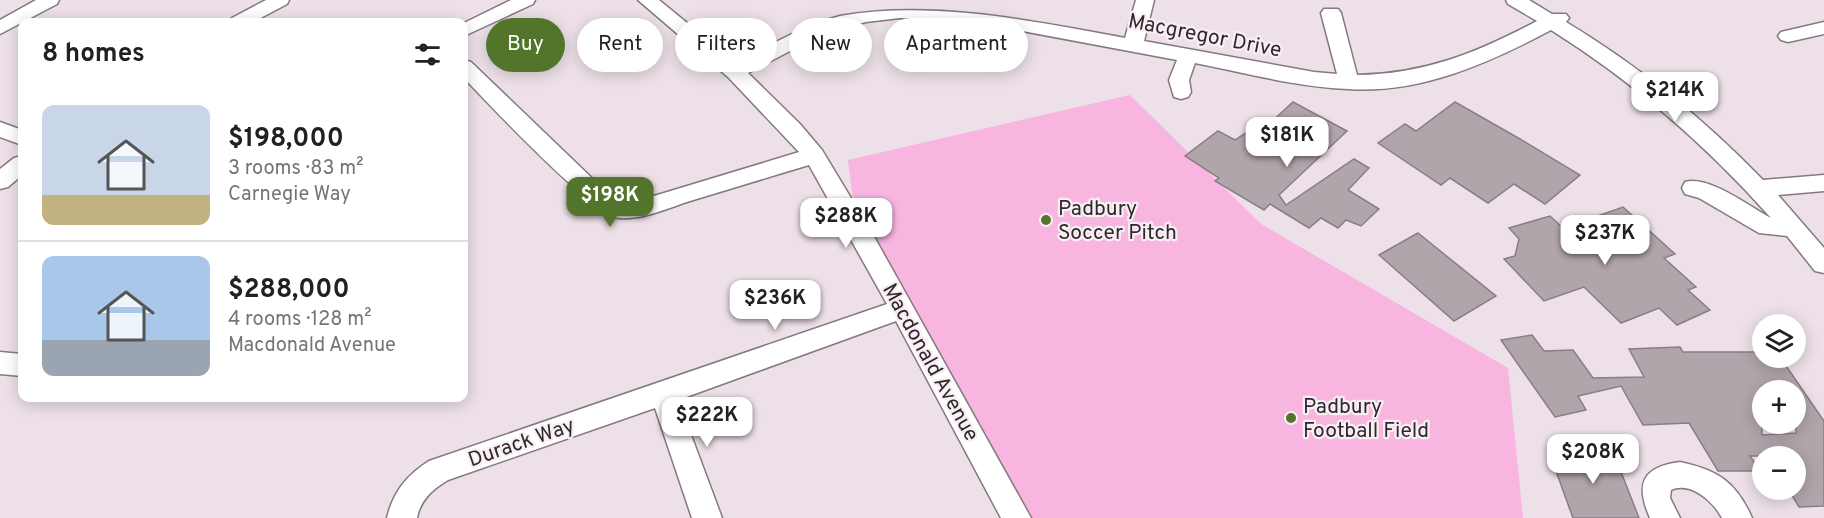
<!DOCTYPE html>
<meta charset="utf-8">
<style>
body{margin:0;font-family:Overpass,sans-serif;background:#f2f2f2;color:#202124;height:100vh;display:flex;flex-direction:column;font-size:22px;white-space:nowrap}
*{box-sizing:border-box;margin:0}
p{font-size:20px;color:#757577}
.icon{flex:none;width:33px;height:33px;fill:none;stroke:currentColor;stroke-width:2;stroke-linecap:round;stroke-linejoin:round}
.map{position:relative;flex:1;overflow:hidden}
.drawer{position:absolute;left:18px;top:18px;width:450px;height:384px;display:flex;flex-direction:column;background:#fff;border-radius:12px;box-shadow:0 3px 15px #0003}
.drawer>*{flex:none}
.banner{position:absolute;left:486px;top:18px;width:570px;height:54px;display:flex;gap:12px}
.controls{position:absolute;left:1752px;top:314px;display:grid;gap:12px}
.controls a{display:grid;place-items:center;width:54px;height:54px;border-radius:50%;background:#fff;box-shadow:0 3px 15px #0003;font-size:30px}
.price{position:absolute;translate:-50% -51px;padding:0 14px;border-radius:12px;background:#fff;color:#222;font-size:20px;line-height:39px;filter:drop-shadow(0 2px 3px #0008)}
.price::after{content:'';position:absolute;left:50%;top:36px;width:18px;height:14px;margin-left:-9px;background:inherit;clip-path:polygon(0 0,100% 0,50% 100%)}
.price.on{background:#53742b;color:#fff}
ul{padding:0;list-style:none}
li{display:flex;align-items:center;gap:18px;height:150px;padding:0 24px}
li+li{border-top:2px solid #e0e0e0}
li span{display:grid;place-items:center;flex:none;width:168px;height:120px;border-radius:12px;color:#555}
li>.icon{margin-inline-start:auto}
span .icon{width:72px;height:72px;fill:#fffc;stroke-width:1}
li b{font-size:26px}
h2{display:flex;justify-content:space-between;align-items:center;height:72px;padding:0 24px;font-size:26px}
.tag{padding:0 21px;border-radius:27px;background:#fff;box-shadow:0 3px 15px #0003;font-size:21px;line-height:54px}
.tag.on{background:#53742b;color:#fff}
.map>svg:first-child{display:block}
</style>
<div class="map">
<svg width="1824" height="518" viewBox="0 0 1824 518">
<rect width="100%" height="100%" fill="#ede0e8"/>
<path fill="#f7b5e0" d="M 1130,95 L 1261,224 L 1508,368 L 1523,518 L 1031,518 L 980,423 L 934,356 L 852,193 L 848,160 Z"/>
<path fill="#b1a5ac" stroke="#897e85" stroke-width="1.5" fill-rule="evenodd" d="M 1293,102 L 1347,131 L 1279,195 L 1286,205 L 1354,159 L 1369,168 L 1348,190 L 1379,209 L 1361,226 L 1346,220 L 1338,228 L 1321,218 L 1309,228 L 1270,204 L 1264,210 L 1215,181 L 1219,178 L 1185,156 L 1218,131 L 1235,140 L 1246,133 L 1254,138 Z
M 1455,102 L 1520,139 L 1580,175 L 1545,204 L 1514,184 L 1488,203 L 1450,178 L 1441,185 L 1378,143 L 1405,124 L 1416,131 Z
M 1623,207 L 1675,254 L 1664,258 L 1696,287 L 1688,290 L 1710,310 L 1677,325 L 1659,308 L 1621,323 L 1584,287 L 1544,301 L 1504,259 L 1515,256 L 1519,239 L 1509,228 L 1550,216 L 1563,228 Z
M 1418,233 L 1496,296 L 1454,321 L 1379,255 Z
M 1532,335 L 1544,351 L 1573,350 L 1593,378 L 1644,377 L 1629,349 L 1680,347 L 1683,352 L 1762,352 L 1762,357 L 1780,357 L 1824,421 L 1824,506 L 1799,507 L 1788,489 L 1796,489 L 1796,456 L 1750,456 L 1760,471 L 1718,471 L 1689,423 L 1643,425 L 1621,386 L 1578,396 L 1586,410 L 1555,417 L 1501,340 ZM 1762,390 L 1796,390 L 1796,433 L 1762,435 Z
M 1548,449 L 1614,454 L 1639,518 L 1573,518 Z"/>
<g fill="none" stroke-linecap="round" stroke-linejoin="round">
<g stroke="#847980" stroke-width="3">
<path id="minor" d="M 36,0 L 59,0 L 57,4 L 0,34 L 0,20 Z
M 266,0 L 289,0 L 287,4 L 253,22 L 229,22 L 232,18 Z
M 511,0 L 535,0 L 533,4 L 464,36 L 464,23 Z
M 638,0 L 659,0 L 736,63 C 770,45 803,26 840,16 C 932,0 1034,21 1125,38 L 1136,0 L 1154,0 L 1144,41 L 1314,72 L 1337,74 L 1321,13 L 1324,9 L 1338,9 L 1341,13 L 1357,75 C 1426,74 1478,52 1537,21 L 1508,4 L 1506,0 L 1529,0 L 1552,14 L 1566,14 L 1569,18 L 1566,22 C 1639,66 1704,119 1763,180 L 1824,175 L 1824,191 L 1778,195 L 1824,248 L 1824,273 L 1815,271 L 1787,236 L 1759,233 L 1699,198 L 1685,194 L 1682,188 L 1685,182 C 1709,175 1750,207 1771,218 C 1706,145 1634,82 1551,30 C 1489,63 1420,94 1348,89 C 1297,87 1246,73 1195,63 L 1189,80 L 1191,92 L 1188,97 L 1181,99 L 1174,97 L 1169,80 L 1177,60 L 958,19 L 900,18 L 866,22 L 838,29 L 805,43 L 748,73 L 800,124 L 822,150 L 872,233 L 1031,518 L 1001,518 L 896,321 L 678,400 L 722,518 L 692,518 L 655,408 L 448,480 C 433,489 420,500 417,518 L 387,518 C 393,492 407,475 429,461 L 887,304 L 809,165 C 769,177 730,189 690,201 C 668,208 643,220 619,218 C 595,217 487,102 464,78 L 464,60 L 471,62 L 595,181 L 622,201 L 636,201 L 664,193 L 799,152 L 728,77 Z
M 1824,22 L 1824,34 L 1788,42 L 1781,40 L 1778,36 L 1781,32 Z
M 0,122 L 22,130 L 22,145 L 0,137 Z
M 22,156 L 22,175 L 8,187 L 0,189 L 0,169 L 14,158 Z
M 0,352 L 22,354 L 22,376 L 0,374 Z
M 1680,462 C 1718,470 1736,482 1752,518 L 1722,518 C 1713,501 1690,481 1671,490 L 1670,498 L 1680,518 L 1650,518 C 1635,484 1642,467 1680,462 Z"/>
</g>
<use href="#minor" fill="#fff" fill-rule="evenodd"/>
</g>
<g fill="#53742b" stroke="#faeef5" stroke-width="2">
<circle cx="1046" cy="220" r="6"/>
<circle cx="1291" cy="418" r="6"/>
</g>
<g text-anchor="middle" stroke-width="4.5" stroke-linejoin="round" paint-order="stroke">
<g font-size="21" fill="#2d292c" stroke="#faeef5">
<text transform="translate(1205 35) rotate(11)" y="7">Macgregor Drive</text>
<text transform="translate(931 362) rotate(61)" y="7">Macdonald Avenue</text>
<text transform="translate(521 442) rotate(-19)" y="7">Durack Way</text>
</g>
<g font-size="21" fill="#2d292c" stroke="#faeef5" text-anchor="start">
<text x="1058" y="215">Padbury<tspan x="1058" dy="24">Soccer Pitch</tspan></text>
<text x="1303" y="413">Padbury<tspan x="1303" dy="24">Football Field</tspan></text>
</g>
</g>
</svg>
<div class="controls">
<a><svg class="icon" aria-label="layers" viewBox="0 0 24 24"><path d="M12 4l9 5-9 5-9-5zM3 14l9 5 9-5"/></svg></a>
<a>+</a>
<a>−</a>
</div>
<b class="price" style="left:1675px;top:123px">$214K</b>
<b class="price" style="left:1287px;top:168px">$181K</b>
<b class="price on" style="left:610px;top:228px">$198K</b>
<b class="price" style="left:846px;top:249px">$288K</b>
<b class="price" style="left:1605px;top:266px">$237K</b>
<b class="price" style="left:775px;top:331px">$236K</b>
<b class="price" style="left:707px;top:448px">$222K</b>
<b class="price" style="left:1593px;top:485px">$208K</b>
<div class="banner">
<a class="tag on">Buy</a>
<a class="tag">Rent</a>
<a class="tag">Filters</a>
<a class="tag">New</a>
<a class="tag">Apartment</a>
</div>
<section class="drawer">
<h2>8 homes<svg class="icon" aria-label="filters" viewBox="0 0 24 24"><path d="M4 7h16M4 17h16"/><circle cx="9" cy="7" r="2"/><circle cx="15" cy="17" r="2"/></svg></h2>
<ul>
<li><span style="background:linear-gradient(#c9d6e8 75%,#c2b280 0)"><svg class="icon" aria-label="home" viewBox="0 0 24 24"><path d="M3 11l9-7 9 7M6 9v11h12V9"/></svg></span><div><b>$198,000</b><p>3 rooms · 83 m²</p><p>Carnegie Way</p></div></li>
<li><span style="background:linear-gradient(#a9c7e8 70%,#9aa5b1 0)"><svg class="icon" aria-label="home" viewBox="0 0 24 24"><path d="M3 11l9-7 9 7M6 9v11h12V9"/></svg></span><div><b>$288,000</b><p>4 rooms · 128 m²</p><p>Macdonald Avenue</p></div></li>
</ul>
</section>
</div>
